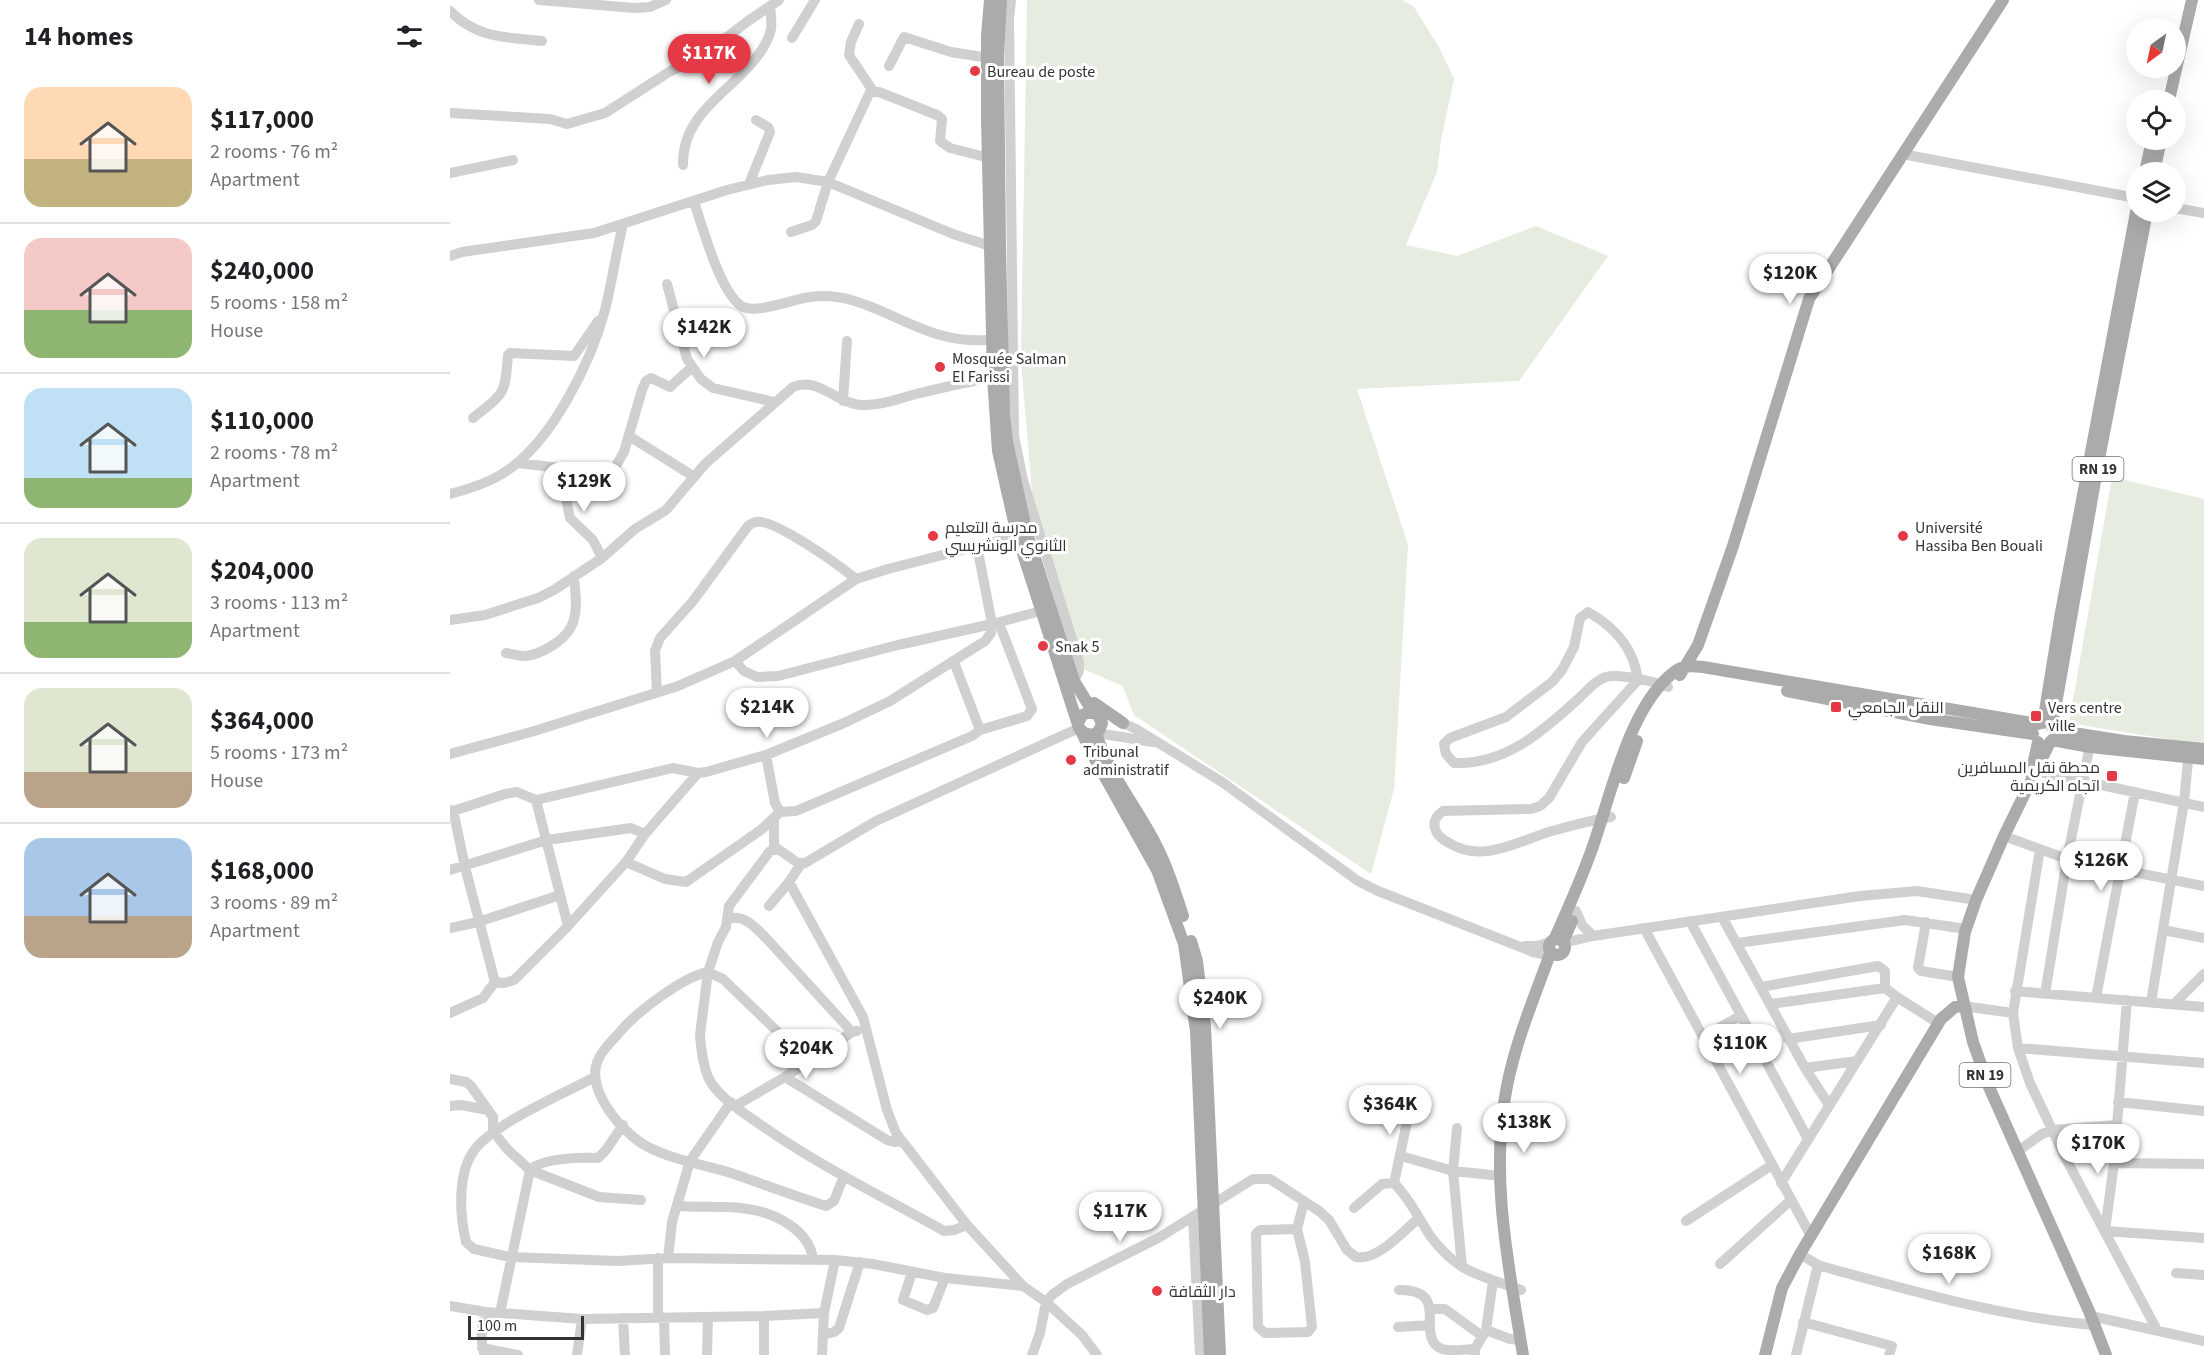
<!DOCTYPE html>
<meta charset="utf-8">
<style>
body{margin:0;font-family:"Source Sans 3",Cairo,sans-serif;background:#f2f2f2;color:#202124;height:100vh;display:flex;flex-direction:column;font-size:22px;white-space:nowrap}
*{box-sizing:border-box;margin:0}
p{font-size:20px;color:#757577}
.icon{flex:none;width:33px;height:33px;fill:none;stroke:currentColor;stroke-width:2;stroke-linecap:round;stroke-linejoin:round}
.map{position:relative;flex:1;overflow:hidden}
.panel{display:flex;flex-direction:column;background:#fff;width:450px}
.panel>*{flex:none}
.needle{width:39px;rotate:213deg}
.fabs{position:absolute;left:1676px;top:18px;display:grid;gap:12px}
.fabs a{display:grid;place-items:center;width:60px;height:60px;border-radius:50%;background:#fff;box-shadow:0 6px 24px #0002;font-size:30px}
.scale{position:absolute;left:18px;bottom:15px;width:116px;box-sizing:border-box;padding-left:6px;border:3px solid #333;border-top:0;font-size:16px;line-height:21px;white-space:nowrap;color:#333;-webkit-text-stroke:4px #fff;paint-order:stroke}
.price{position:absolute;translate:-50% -51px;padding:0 14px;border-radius:21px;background:#fff;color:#222;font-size:20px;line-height:39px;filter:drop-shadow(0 2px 3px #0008)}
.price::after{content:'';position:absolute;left:50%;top:36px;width:18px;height:14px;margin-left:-9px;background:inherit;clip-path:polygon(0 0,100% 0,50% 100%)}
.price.current{background:#e63946;color:#fff}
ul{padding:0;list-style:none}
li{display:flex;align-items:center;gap:18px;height:150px;padding:0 24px}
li+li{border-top:2px solid #e0e0e0}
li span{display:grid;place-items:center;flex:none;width:168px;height:120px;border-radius:18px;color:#555}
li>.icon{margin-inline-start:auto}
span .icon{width:72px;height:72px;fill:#fffc;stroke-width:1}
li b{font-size:26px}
h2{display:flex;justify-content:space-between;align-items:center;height:72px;padding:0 24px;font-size:26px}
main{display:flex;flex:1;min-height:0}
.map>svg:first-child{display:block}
</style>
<main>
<section class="panel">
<h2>14 homes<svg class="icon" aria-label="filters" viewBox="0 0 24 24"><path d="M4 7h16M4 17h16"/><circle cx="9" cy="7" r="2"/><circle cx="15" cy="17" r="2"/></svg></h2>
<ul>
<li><span style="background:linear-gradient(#ffd9b3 60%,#c2b280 0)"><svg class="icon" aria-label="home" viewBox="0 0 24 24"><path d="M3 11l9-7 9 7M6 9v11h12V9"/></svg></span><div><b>$117,000</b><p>2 rooms · 76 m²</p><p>Apartment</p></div></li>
<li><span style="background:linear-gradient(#f6c9c9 60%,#8fb573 0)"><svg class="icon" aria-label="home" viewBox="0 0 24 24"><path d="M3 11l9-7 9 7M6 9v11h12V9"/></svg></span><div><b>$240,000</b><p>5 rooms · 158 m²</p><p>House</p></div></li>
<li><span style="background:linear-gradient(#bfe0f5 75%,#8fb573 0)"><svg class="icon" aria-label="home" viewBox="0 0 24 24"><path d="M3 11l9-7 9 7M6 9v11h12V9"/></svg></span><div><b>$110,000</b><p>2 rooms · 78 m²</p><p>Apartment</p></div></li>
<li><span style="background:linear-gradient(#dfe7d0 70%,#8fb573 0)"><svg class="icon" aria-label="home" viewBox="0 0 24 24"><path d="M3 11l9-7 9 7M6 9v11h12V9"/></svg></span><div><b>$204,000</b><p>3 rooms · 113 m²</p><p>Apartment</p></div></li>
<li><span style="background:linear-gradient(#dfe7d0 70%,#b9a48a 0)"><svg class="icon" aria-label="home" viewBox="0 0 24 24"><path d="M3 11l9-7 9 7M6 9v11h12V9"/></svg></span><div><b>$364,000</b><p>5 rooms · 173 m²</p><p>House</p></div></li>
<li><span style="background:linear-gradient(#a9c7e8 65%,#b9a48a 0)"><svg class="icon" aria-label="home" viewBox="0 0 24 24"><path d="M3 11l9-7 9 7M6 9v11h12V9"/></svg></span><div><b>$168,000</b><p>3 rooms · 89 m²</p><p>Apartment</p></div></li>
</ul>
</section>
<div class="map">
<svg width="1754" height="1355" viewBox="0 0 1754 1355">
<rect width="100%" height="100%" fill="#fff"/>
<path fill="#e6ecdf" d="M 577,0 L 952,0 L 964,7 L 990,49 L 1004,79 L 991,140 L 987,172 L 956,245 L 1007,256 L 1086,226 L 1158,256 L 1069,381 L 907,389 L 958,545 L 944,789 L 921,874 L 684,715 L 673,686 L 635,670 L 583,503 L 571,362 Z
M 1662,477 L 1754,499 L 1754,745 L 1619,723 Z"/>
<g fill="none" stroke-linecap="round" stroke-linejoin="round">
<path stroke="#d0d0d0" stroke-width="10" d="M 89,0 L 184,8 L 200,7 L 216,0
M 561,0 L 559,19 L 564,436 L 573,480 L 629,662 L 629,671 L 624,681
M 0,11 C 28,39 56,37 92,41
M 409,24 L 401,42 L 399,55 L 423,91
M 342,38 L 365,0
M 439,66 L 454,37 L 501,52 L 545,59
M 0,113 L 100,119 L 117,124 L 155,113 L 219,72 L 255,54 L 298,21 L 329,0
M 1452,154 L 1686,198
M 233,165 C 232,112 281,93 309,54 C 314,47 319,39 321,29 C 322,22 321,14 320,6
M 0,173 L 63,160
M 299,184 L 320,132 L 318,127 L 306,120
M 244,202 C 253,228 269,289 290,305 C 304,316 342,299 360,297 C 409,290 449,325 494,336 C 512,341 531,341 549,339
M 1725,208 L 1754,213
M 341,232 L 362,225 L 366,221 L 378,182 L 420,92 L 429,92 L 487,115 L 492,119 L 490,141 L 500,148 L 539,158
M 0,256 L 12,252 L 144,233 L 277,190 L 318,180 L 346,177 L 378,182 L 503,234 L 546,248
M 217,284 L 237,359 L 251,379 L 263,388 L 324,402
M 393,401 L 397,341
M 23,418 C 54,393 55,396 58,355 L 60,353 L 124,356 L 148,321
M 179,436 L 243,476
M 68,463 L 136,471 L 164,469 L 174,452 L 192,390 L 196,381 L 201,378 L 220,387 L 242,367
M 110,467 L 120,518 L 143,540 L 152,558
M 0,494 C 19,489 39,483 55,472 C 102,442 141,362 155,310 C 162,282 166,253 173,224
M 0,620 L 35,615 L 88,598 L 104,590 L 152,558 L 185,529 L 216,510 L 255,464 L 343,387 C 368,376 387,404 411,405 C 430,406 448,399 466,394 C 491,388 517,382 543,377
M 56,653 C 62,654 68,656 75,656 C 90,655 114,641 121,627 C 129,612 125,592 124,576
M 285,661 L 294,671 L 307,677 L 328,676 L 448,645 L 542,624 L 527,546
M 207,692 L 205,651 L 210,638 L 243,601 L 298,526 C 300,525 303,522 306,522 C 324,518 390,566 406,579
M 666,720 L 686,729 L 772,782 L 908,881 L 928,891 L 1083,952 L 1093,954 L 1100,951
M 530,730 L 577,716 L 582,709 L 549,623
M 647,733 L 703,742
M 0,754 L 81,732 L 228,686 L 285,661 L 406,579 L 438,569 L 574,534
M 316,755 L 325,803 L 330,812 L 346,811 L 522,736 L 530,730 L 504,662
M 1586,771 L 1754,807
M 86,800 L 118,926
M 0,810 L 3,811 L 5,819 L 15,867 L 45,982 L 33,998 L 0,1013
M 3,811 L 55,794 L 67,792 L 86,800 L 223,768 L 248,773 L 256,772 L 316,755 L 394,723 L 440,701 L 535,641 L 541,633 L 542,624 L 591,611
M 1161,817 C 1141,820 1121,826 1102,831 C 1068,841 1033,864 999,843 C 994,840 988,837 986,831 C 982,822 986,816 993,811 L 1081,809 L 1090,806 L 1099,798 L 1132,742 L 1188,680 C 1184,649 1165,627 1138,612 L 1130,618 L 1124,647 L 1112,670 L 1102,682 L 1056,717 L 1000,738 L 994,744 L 996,754 L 1004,763 C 1055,765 1092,732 1127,700 C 1135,693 1145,680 1156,677 C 1169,673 1206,682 1218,687
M 324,819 L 324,848
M 1554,836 L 1617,859 L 1754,886
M 176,862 L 215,879 L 236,882 L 312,829 L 330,812
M 0,870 L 97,840 L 181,828 L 195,834
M 339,882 L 413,1017 L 437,1110 L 446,1133 L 517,1225 L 573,1286 L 596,1302 L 632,1335 L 647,1355
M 319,906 L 339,882 L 351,864
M 1126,911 L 1132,925 L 1143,936
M 1272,917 L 1355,1068 L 1379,1105
M 278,919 C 294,913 307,929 317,939 L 402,1032
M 1240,921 L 1358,1139
M 1476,922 L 1468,968 L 1471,971 L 1508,977
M 0,928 L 28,922 L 110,895
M 1194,928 L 1361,1236
M 1713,930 L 1754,938
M 1113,943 L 1143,936 L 1410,896 L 1467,891 L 1526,900
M 1287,943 L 1455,920 L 1516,929
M 1075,946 L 1086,946 L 1101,942
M 45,982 L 54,983 L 64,980 L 118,926 L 176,862 L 195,834 L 248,773
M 1311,987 L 1428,966 L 1435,971 L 1435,988 L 1447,997
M 1565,991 L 1754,1007
M 1595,994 L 1617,859 L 1641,740
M 1646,998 L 1685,792
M 1677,1000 L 1664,1163 L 1655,1231 L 1754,1238
M 1701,1002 L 1734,802 L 1739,751
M 1321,1004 L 1435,988
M 1724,1004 L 1754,974
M 1513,1006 L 1563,1013 L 1568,1048 L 1580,1083 L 1615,1157 L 1707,1330
M 1563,1013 L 1590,849
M 1253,1037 L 1290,1016
M 1338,1039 L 1431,1025
M 1568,1048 L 1754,1063
M 359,1062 L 273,979 L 258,972 C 234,976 185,1013 169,1033 C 162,1041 153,1049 149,1058 C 133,1089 173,1134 198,1147 C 224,1160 254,1165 281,1173 C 313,1184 344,1196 376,1206 L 384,1201 L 394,1176
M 1355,1068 L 1407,1061
M 145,1077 C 115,1093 40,1125 23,1152 C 7,1176 10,1216 16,1242 L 24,1249 L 60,1257 L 168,1261 L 218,1258 L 385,1260
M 335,1077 L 437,1140 L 444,1142 L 452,1141
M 0,1079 L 16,1082 L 21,1086 L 43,1117 L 43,1131 L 57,1149 L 80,1170 L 149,1197 L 191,1200
M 1668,1102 L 1754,1111
M 0,1106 L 11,1105 L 38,1110
M 285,1106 L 335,1077 L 402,1032 L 407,1031
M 1007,1128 L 1003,1171 L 1012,1267
M 1568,1151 L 1592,1134 L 1602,1130 L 1667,1125
M 951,1156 L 1003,1171 L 1051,1176
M 1664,1163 L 1754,1164
M 944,1183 L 957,1122
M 1331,1183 L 1447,997 L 1488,1023
M 227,1206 C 251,1208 275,1205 298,1209 C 325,1213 360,1230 363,1260
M 904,1208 L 932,1184 L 944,1183 C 960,1199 969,1219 981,1237 C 1009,1274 1031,1275 1071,1290
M 743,1217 L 750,1355
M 1236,1221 L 1322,1165
M 517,1225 L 504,1230 L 494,1231 C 433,1197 368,1165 311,1125 C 294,1113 274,1101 262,1084 C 254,1073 251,1048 250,1035 L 258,972 L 268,942 L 276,927 L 279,906 L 320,851 L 328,849 L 348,863 L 355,863 L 426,821 L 629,728
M 847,1229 L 810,1230 L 806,1234 L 808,1327 L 815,1333 L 858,1332 L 862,1327 L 855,1262 L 847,1229 L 854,1202
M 1350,1254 L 1368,1265 L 1385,1270 C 1470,1293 1557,1318 1645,1325
M 208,1258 L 208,1318
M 218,1258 L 222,1222 L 240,1161 L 281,1102
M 1270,1264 L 1341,1200
M 462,1272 L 453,1300 L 477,1310 L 483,1308 L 495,1278
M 1726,1273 L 1754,1275
M 949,1290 C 1003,1289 963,1337 992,1349 C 1001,1352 1015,1349 1025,1349
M 0,1306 L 36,1312 L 132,1319 L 314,1316 L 374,1313
M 980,1309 L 995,1309 L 1032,1336
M 50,1313 L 80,1170 C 92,1158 131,1157 148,1158 L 156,1150 L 173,1125
M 1641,1316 L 1754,1341
M 173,1318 L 175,1355
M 214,1318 L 215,1355
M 1353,1322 L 1442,1346 L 1439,1355
M 948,1327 L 980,1325
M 1036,1330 L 1060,1339 L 1070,1340
M 373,1335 L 384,1332 L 389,1328 L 410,1262
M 32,1348 L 68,1355
M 35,1355 C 29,1340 32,1327 36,1312
M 127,1355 L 132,1319
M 257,1355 L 258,1317
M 314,1355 L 314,1316
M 372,1355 L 374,1313 L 385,1260 L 423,1264 L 495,1278 L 573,1286
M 582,1355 L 590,1333 L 596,1302 L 602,1295 L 617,1284 L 710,1237 L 803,1179 L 820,1179 L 869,1211 L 879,1220 L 897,1250 L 906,1257 C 928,1261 953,1231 969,1218
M 1025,1355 L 1025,1349 L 1036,1330 L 1043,1281
M 1346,1355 L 1368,1265"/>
<path stroke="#ababab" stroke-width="12" d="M 540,0 L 537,36 L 537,119 L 543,377 L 548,451 L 567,535 L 629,728 L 634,733 L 643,735 L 649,731 L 652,723 L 648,715 L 640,712 L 632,715 L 628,723
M 551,0 L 548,56 L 550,248 L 554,415 L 557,442 L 577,533 L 624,681 L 643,712
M 1719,100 L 1742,0
M 1695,172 L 1702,140
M 1704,172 L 1711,140
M 1230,675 L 1248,645 L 1283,546 L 1359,299 L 1553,0
M 1337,691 L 1480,719 L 1583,734
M 644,703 L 673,723
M 1593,723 L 1611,612 L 1686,212
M 1602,727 L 1648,464 L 1697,212
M 1604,730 L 1674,741 L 1754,749
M 631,731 L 641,752 L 707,870 L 734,944 L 746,1031 L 760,1355
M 646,733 C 658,773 686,806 705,843 C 717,866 725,891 733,916
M 1602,740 L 1640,747 L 1754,759
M 1600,742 L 1554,836 L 1526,900 L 1515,932 L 1508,977 L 1523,1042 L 1539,1087 L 1639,1311 L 1656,1355
M 1581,774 L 1588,742
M 1174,778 L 1187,741
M1099 947a8 8 0 1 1 16 0a8 8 0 1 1-16 0Z
M 1104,940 C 1118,909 1132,878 1143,846 C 1161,795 1180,702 1227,670 C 1235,665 1244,666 1253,667 L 1588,724
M 741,941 L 747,961 L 755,1026 L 770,1355
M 1113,942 L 1122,921
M 1073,1355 C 1059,1268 1039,1174 1057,1086 C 1066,1040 1085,996 1101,951
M 1315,1355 L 1332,1288 L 1350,1254 L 1491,1019 L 1505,1007 L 1513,1006"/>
</g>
<g fill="#e63946" stroke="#fff" stroke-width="2">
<circle cx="525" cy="71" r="6"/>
<circle cx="490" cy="367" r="6"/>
<circle cx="483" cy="536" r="6"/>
<circle cx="1453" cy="536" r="6"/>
<circle cx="593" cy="646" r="6"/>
<rect x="1380" y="701" width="12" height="12" rx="3"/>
<rect x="1580" y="710" width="12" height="12" rx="3"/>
<circle cx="621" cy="760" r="6"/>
<rect x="1656" y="770" width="12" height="12" rx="3"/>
<circle cx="707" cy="1291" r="6"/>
</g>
<g text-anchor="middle" stroke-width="6" stroke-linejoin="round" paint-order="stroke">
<g fill="#fff" stroke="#707070" stroke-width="1.5">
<rect x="1622.5" y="457" width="51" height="24" rx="4.5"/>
<rect x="1509.5" y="1063" width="51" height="24" rx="4.5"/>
</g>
<g font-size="15" font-weight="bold" fill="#333">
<text x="1648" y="474">RN 19</text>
<text x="1535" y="1080">RN 19</text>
</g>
<g font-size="16" fill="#333" stroke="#fff" text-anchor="start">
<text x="537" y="77">Bureau de poste</text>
<text x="502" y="364">Mosquée Salman<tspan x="502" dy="18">El Farissi</tspan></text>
<text x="495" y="533">مدرسة التعليم<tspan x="495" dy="18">الثانوي الونشريسي</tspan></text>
<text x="1465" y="533">Université<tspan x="1465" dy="18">Hassiba Ben Bouali</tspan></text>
<text x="605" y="652">Snak 5</text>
<text x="1398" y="713">النقل الجامعي</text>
<text x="1598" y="713">Vers centre<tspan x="1598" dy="18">ville</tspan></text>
<text x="633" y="757">Tribunal<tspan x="633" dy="18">administratif</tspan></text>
<text x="1650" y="773" text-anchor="end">محطة نقل المسافرين<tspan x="1650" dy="18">اتجاه الكريمية</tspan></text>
<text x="719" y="1297">دار الثقافة</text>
</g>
</g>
</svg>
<div class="fabs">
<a><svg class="needle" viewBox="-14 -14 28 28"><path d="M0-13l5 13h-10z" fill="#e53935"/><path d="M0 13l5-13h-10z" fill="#757577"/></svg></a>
<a><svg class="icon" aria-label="locate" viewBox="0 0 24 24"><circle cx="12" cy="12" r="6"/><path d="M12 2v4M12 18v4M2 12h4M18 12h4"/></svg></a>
<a><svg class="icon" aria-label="layers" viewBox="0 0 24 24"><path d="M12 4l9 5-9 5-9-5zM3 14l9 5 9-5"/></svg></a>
</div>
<div class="scale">100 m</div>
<b class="price current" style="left:259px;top:85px">$117K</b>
<b class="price" style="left:1340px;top:305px">$120K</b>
<b class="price" style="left:254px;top:359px">$142K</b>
<b class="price" style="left:134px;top:513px">$129K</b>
<b class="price" style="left:317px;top:739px">$214K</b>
<b class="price" style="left:1651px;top:892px">$126K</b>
<b class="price" style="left:770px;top:1030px">$240K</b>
<b class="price" style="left:1290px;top:1075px">$110K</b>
<b class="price" style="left:356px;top:1080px">$204K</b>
<b class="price" style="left:940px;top:1136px">$364K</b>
<b class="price" style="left:1074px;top:1154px">$138K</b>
<b class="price" style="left:1648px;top:1175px">$170K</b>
<b class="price" style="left:670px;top:1243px">$117K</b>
<b class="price" style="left:1499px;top:1285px">$168K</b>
</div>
</main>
